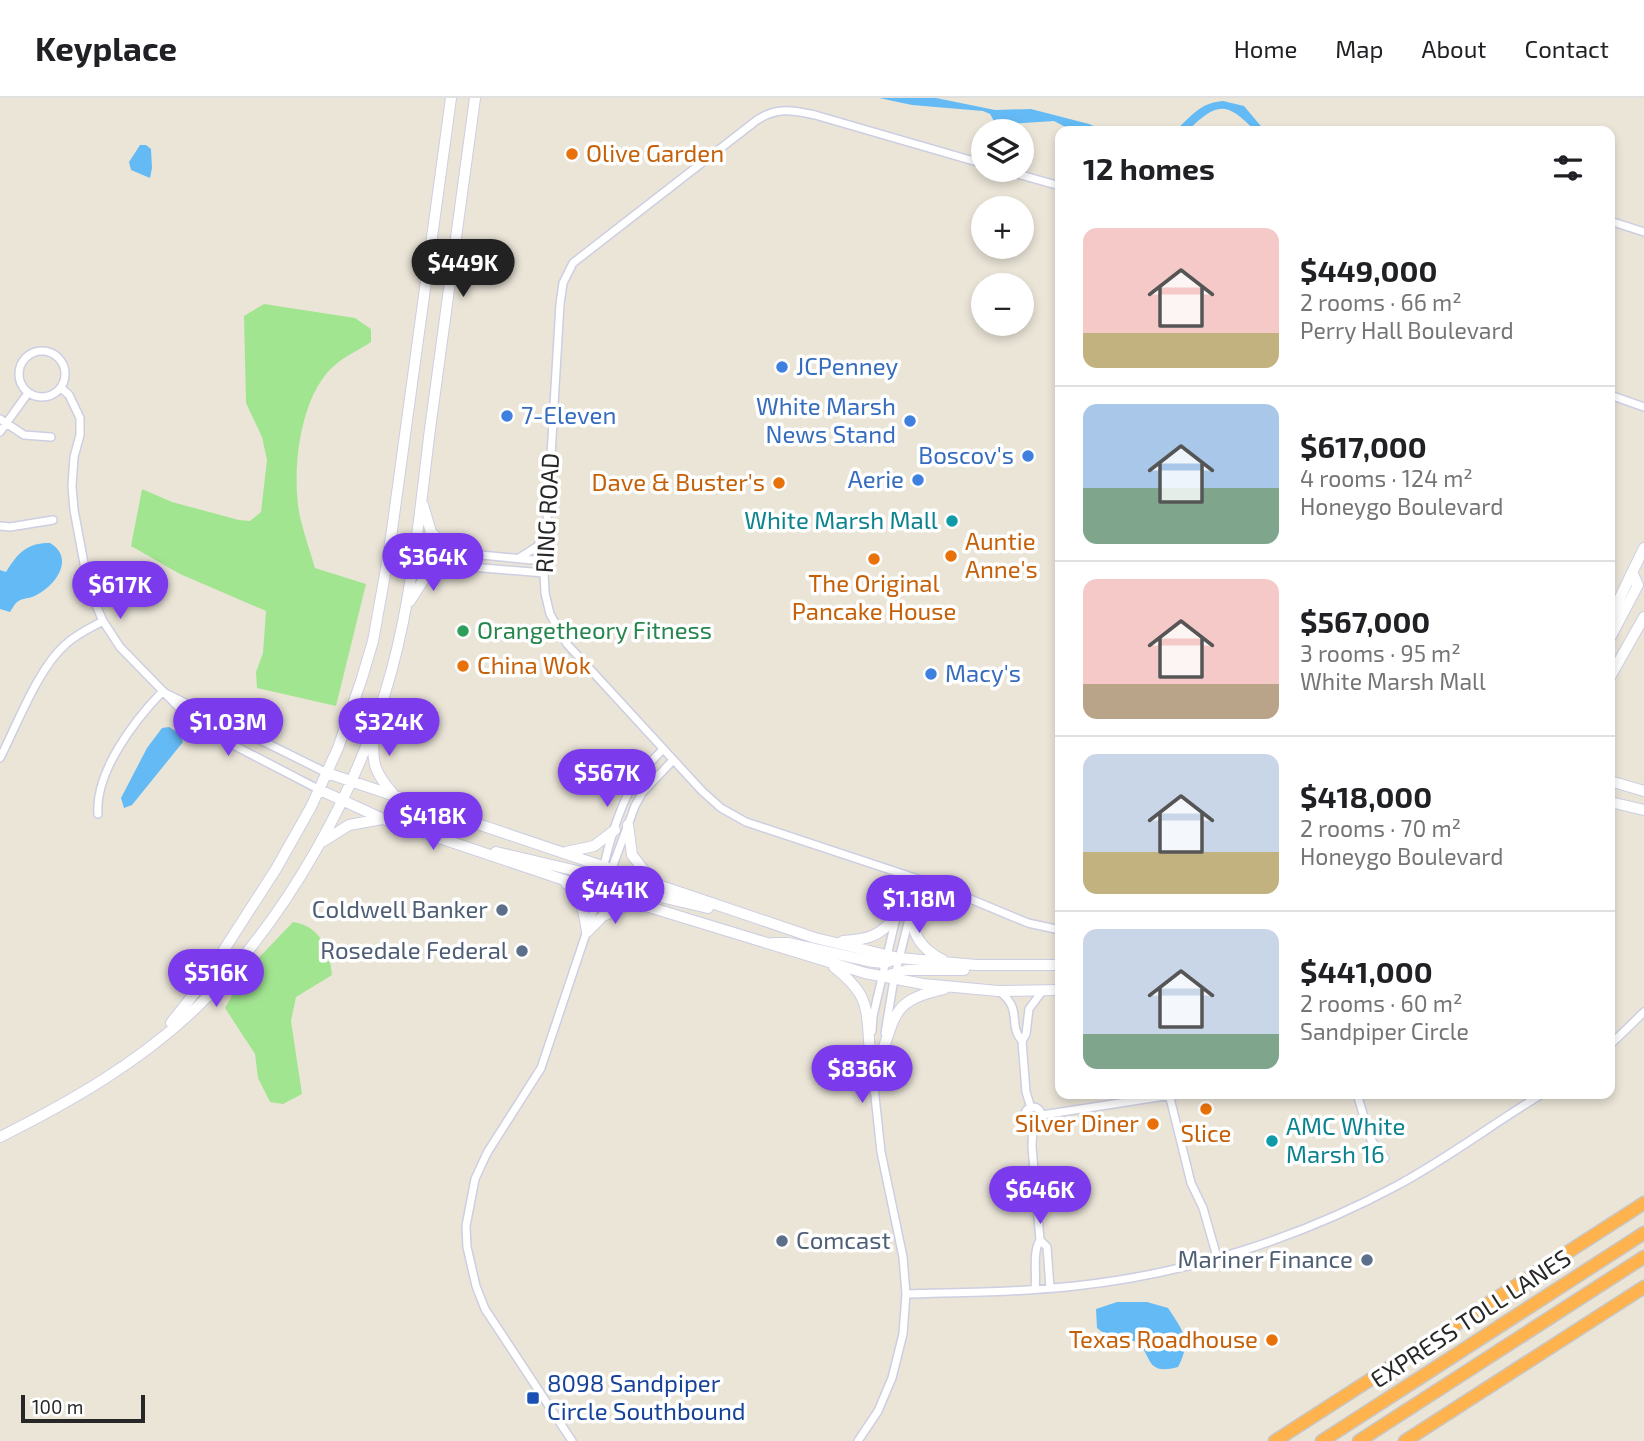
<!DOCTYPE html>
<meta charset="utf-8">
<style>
body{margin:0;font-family:"Exo 2",sans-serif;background:#f2f2f2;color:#202124;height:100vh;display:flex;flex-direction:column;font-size:26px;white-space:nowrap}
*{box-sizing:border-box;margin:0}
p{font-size:23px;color:#757577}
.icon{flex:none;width:38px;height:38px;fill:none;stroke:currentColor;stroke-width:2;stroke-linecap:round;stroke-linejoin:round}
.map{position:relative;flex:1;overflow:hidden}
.panel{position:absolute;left:1055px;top:28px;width:560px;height:973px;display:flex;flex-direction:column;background:#fff;border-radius:14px;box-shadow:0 4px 10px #0003}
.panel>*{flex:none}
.tools{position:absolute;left:971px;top:21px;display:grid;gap:14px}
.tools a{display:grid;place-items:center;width:63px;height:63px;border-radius:50%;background:#fff;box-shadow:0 4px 10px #0003;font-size:35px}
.scale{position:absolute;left:21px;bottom:18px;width:124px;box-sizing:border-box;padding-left:7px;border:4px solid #272727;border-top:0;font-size:19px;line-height:24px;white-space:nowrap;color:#272727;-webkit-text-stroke:5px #fff;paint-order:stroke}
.price{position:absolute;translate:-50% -60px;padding:0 16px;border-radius:24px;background:#7c3aed;color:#fff;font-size:23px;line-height:46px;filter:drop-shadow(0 2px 4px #0008)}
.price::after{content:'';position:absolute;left:50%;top:42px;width:21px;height:16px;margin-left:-10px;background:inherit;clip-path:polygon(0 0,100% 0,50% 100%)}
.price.active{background:#222;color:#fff}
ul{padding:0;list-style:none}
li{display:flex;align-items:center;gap:21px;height:175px;padding:0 28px}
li+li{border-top:2px solid #e0e0e0}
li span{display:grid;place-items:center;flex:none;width:196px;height:140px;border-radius:14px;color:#555}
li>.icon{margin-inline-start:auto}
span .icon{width:84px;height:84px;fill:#fffc;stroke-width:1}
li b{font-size:30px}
h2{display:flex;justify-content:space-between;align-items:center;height:84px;padding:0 28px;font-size:30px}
header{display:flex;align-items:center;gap:42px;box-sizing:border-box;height:98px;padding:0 35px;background:#fff;border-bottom:2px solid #e0e0e0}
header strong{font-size:33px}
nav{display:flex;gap:38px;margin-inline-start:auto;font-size:24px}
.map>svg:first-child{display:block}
</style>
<header>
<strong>Keyplace</strong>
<nav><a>Home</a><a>Map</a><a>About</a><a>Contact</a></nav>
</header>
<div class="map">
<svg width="1644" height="1343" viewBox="0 0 1644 1343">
<rect width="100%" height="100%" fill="#ebe5d8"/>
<path fill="#a2e591" d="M 264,206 L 355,220 L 371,231 L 371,244 C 359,252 345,258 335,267 C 299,297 291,376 300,419 C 304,436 310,453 315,470 L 366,486 L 336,608 L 257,590 L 256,574 L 263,555 L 266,513 L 180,476 L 131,448 L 142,391 L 172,404 L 239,422 L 250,423 L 261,414 L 267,362 L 262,339 L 246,305 L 244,218 Z
M 293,824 C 321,828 330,853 332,877 L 296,899 L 291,923 L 302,996 L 283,1006 L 270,1004 L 258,980 L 255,956 L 225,910 L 245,874 Z"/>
<path fill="#64baf4" d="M 879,0 L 936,0 L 995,12 L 1031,11 L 1089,26 L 1105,33 L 1073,33 L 1054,23 L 1010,26 L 994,23 L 990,16 L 983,13 L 912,7 Z
M 1223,3 L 1244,8 L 1265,33 L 1255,33 C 1225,1 1216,6 1187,33 L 1175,33 C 1192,18 1199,5 1223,3 Z
M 140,47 L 146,47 L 151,51 L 152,70 L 150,80 L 131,72 L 129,64 Z
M 50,445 C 77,461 53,491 32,499 C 26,501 21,500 16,505 C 14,507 12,511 10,514 L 0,511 L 0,472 L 6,474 C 18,455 26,445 50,445 Z
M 169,629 L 180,636 L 183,644 L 132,707 L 124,710 L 121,700 L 147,650 L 162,630 Z
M 1117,1204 L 1147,1204 L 1168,1210 C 1183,1233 1192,1242 1178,1269 C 1142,1279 1154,1253 1134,1243 C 1121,1237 1108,1240 1097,1230 L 1096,1211 Z"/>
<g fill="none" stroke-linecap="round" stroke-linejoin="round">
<g stroke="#cdcee2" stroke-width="10">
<path id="street" d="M 984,66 L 815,17 C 792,12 777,9 757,22 L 573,165 L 563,185 L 560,206 L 544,475 L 545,495 L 550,516 L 567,546 L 702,693 L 721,710 L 746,724 L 939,788 L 1028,825 L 1060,832
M 1003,72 L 1060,88
M 1610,123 L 1644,134
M19 276a23 23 0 1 1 46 0a23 23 0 1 1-46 0Z
M 61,290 L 69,297 L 80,320 L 80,337 L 74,359 L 72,388 L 74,412 L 86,476 L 93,500 L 103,523 L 120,549 L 192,623 L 210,635 L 320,692
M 1610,297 L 1644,309
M 0,321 L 24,337 L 51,339
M 0,334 L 28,295
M 0,428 L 10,429 L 53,422
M 389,454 L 413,457 L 426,464 L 448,467 L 544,475
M 413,457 L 427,452 L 544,463
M 519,460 L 538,448 L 543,434
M 163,594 L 327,675
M 0,660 C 17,627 38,570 66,546 C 77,536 90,530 103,523
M 98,716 C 95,674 134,623 162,594
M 600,790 C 604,759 618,711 634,685 C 642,672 653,662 663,651
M 999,893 C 1024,912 1007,926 1022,943
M 872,933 L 873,918 L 906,777
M 885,935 L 894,881 L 919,781
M 1610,947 L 1644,914
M 876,980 L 882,954
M 1169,996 L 1191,1085 L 1203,1110 L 1217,1159
M 1357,996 L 1371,1042 L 1385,1060
M1025 1017a8 8 0 1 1 16 0a8 8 0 1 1-16 0Z
M 1031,1010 L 1026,994 L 1022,943 L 1026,936 L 1029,911 L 1043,892
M 1042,1017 L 1178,996
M 1033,1026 L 1032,1049 L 1040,1142
M 1035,1191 C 1037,1176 1032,1155 1040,1142 L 1047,1149 L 1050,1190
M 906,1196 C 962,1195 1019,1194 1075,1188 C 1187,1176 1300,1140 1398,1087 C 1448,1060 1494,1025 1542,996
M 572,1343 L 485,1211 L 476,1188 L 467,1149 L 466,1128 L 475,1081 L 487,1055 L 541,970 L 600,794 L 612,770 L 635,708 L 642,695 L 673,662
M 858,1343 L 878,1313 L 892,1280 L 903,1236 L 906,1196 L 903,1159 L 881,1054 L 870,952"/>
</g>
<g stroke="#cdcee2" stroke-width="12">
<path id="secondary" d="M 423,407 L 431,434 L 453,455
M 410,503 L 424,481 L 448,467
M 1610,520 L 1644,450
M 1610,540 L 1638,487 L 1633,476
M 1610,579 L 1644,519
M 374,638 C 371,667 376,676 394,697
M 327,675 L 815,840 L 899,860 L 976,867 L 1060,867
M 1610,683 L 1644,693
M 320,692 L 383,721 L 600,794 L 865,875 L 923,886 L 998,893 L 1060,892
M 1610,704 L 1644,712
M 628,727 L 632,757 L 653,784
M 322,744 L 349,727 L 382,721
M 496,754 L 590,776 L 602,775 L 612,770
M 566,754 L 594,748 L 615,732
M 566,785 C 582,798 584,814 587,834
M 600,794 L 618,789 L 708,810
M 910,813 C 913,838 921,851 943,862
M 587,834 L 603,818 L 633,805
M 843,843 C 867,842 881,838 896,818
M 773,845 L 788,845 L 873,864 L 885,865 L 895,861
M 834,869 C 871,898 866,911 870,954
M 885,878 L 907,872 L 964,872
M 171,925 L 204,883 L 276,771 L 311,709 L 338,650 L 362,580 L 373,543 L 389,454 L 451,0
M 881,958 C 896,914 895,901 944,891
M 0,1039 C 70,1004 140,964 197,909 C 286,823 360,690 392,571 C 413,493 420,411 430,331 C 445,221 460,110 475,0"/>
</g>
<g stroke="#c7c7c7" stroke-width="15">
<path id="highway" d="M 1275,1343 L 1644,1105
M 1322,1343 L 1644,1135
M 1359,1343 L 1644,1159
M 1405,1343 L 1644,1189"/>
</g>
<use href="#street" stroke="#fff" stroke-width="7"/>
<use href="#secondary" stroke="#fff" stroke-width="10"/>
<use href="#highway" stroke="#ffb34f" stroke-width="12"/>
</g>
<g fill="#e8710a" stroke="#fff" stroke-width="2.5">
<circle cx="572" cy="56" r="7"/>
<circle cx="779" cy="385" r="7"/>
<circle cx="951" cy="458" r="7"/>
<circle cx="874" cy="461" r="7"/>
<circle cx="463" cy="568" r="7"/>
<circle cx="1206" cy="1011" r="7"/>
<circle cx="1153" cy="1026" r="7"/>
<circle cx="1272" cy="1242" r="7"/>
</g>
<g fill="#3f7fe0" stroke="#fff" stroke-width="2.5">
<circle cx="782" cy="269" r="7"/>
<circle cx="507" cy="318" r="7"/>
<circle cx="910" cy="323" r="7"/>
<circle cx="1028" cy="358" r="7"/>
<circle cx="918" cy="382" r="7"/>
<circle cx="931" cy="576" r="7"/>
</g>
<g fill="#0f9aa8" stroke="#fff" stroke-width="2.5">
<circle cx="952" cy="423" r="7"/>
<circle cx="1272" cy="1043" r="7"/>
</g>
<circle fill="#2e9e5b" stroke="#fff" stroke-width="2.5" cx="463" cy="533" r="7"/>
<g fill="#5c6f8a" stroke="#fff" stroke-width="2.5">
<circle cx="502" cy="812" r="7"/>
<circle cx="522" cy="853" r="7"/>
<circle cx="782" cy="1143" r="7"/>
<circle cx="1367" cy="1162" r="7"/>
</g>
<rect fill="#1a4fb4" stroke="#fff" stroke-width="2.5" x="526" y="1293" width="14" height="14" rx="3.5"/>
<g text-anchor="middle" stroke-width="7" stroke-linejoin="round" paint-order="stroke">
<g font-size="24" fill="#c56008" stroke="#fff" text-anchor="start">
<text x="586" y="64">Olive Garden</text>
<text x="765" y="393" text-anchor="end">Dave &amp; Buster's</text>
<text x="965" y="452">Auntie<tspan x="965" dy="28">Anne's</tspan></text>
<text x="874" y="494" text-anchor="middle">The Original<tspan x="874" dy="28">Pancake House</tspan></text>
<text x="477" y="576">China Wok</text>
<text x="1139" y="1034" text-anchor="end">Silver Diner</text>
<text x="1206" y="1044" text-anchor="middle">Slice</text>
<text x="1258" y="1250" text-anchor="end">Texas Roadhouse</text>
</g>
<g font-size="24" fill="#366cbe" stroke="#fff" text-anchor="start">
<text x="796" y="277">JCPenney</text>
<text x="896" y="317" text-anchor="end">White Marsh<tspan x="896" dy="28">News Stand</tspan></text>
<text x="521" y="326">7-Eleven</text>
<text x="1014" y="366" text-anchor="end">Boscov's</text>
<text x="904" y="390" text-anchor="end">Aerie</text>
<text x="945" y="584">Macy's</text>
</g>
<g font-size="24" fill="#272727" stroke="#fff">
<text transform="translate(548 415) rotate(-87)" y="8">RING ROAD</text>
<text transform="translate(1471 1221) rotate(-33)" y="8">EXPRESS TOLL LANES</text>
</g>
<g font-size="24" fill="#0d838f" stroke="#fff" text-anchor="end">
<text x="938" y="431">White Marsh Mall</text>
<text x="1286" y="1037" text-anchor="start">AMC White<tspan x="1286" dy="28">Marsh 16</tspan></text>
</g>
<g font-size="24" fill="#27864d" stroke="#fff" text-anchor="start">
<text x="477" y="541">Orangetheory Fitness</text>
</g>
<g font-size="24" fill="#4e5e75" stroke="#fff" text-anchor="end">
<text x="488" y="820">Coldwell Banker</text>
<text x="508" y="861">Rosedale Federal</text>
<text x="796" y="1151" text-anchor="start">Comcast</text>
<text x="1353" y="1170">Mariner Finance</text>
</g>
<g font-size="24" fill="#164399" stroke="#fff" text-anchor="start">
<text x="547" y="1294">8098 Sandpiper<tspan x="547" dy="28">Circle Southbound</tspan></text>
</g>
</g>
</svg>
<div class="tools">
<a><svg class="icon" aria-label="layers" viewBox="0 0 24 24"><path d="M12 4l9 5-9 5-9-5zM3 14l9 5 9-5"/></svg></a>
<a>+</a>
<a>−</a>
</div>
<div class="scale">100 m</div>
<b class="price active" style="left:463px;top:201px">$449K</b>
<b class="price" style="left:433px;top:495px">$364K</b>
<b class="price" style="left:120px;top:523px">$617K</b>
<b class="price" style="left:228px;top:660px">$1.03M</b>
<b class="price" style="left:389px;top:660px">$324K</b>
<b class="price" style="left:607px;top:711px">$567K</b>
<b class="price" style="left:433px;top:754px">$418K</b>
<b class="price" style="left:615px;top:828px">$441K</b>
<b class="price" style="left:919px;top:837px">$1.18M</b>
<b class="price" style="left:216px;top:911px">$516K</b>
<b class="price" style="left:862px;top:1007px">$836K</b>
<b class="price" style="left:1040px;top:1128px">$646K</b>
<section class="panel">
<h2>12 homes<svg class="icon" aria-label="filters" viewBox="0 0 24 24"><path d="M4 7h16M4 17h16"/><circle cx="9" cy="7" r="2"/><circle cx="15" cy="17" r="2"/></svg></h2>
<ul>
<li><span style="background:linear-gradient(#f6c9c9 75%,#c2b280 0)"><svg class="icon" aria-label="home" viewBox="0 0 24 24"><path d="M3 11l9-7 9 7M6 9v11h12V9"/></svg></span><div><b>$449,000</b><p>2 rooms · 66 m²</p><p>Perry Hall Boulevard</p></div></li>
<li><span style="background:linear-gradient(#a9c7e8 60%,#7fa58c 0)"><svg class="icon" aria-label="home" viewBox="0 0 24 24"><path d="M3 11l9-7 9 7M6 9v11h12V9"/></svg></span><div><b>$617,000</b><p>4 rooms · 124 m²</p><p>Honeygo Boulevard</p></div></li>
<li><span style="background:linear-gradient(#f6c9c9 75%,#b9a48a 0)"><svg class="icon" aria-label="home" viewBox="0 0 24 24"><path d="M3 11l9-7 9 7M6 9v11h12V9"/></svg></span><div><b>$567,000</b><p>3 rooms · 95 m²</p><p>White Marsh Mall</p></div></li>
<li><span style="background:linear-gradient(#c9d6e8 70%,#c2b280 0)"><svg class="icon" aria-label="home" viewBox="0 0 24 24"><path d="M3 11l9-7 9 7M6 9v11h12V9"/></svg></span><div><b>$418,000</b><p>2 rooms · 70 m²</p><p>Honeygo Boulevard</p></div></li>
<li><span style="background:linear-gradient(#c9d6e8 75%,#7fa58c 0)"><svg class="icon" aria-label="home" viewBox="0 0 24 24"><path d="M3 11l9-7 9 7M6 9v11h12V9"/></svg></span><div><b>$441,000</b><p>2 rooms · 60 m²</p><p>Sandpiper Circle</p></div></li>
</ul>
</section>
</div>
